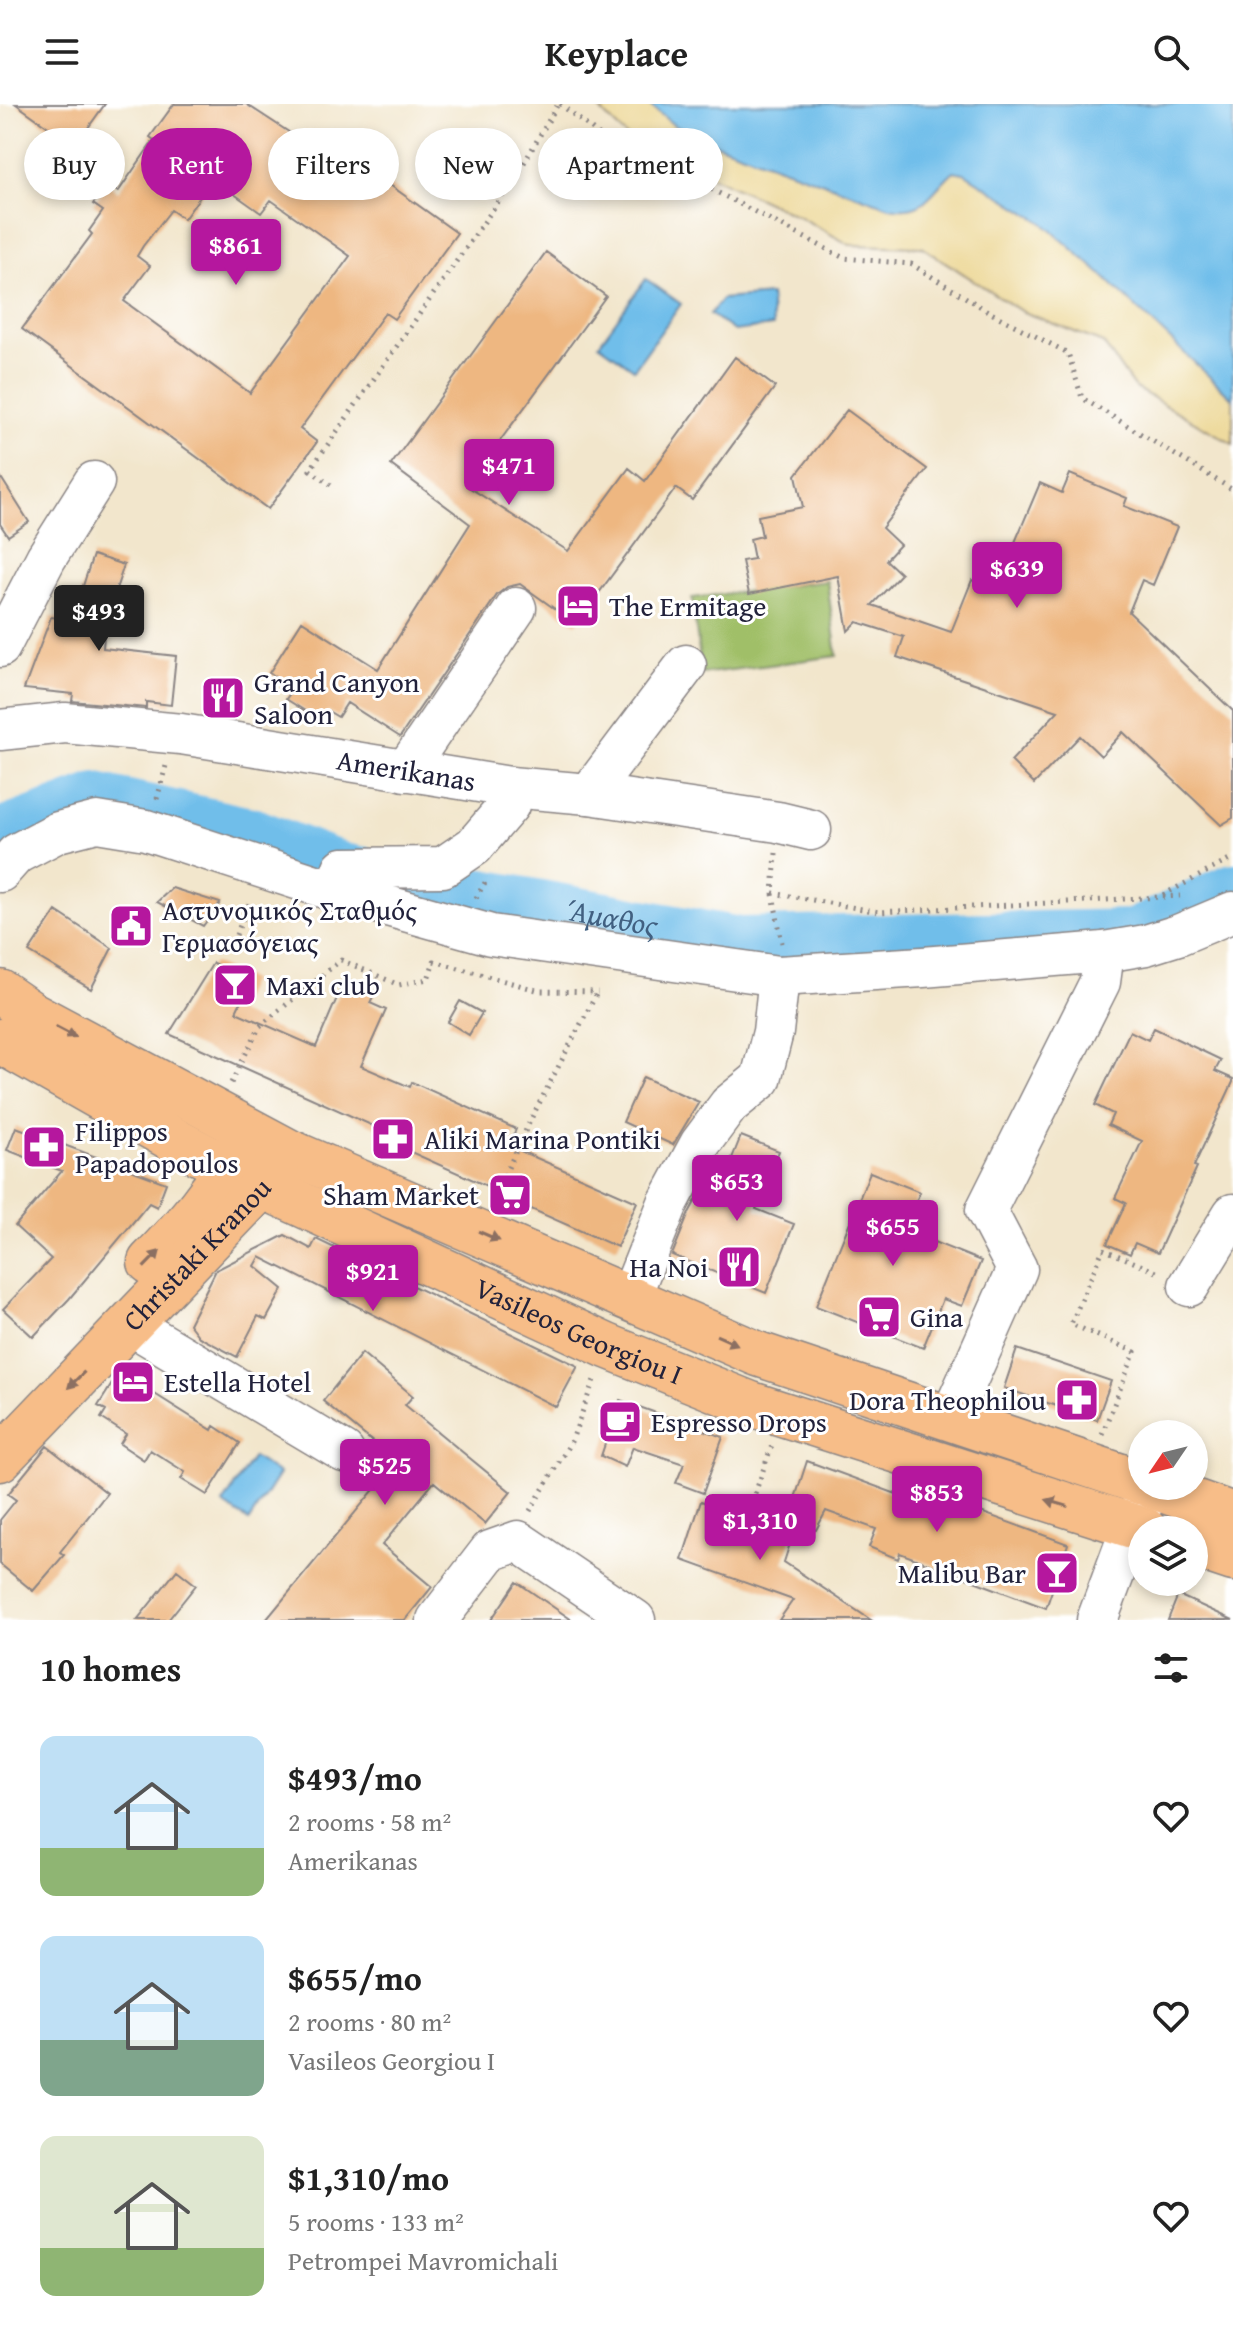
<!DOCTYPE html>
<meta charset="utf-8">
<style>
body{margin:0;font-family:"Gentium Book Plus",serif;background:#f6f6f6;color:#222;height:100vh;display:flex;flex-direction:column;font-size:30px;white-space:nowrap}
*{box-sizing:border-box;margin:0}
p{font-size:26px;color:#767676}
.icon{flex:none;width:44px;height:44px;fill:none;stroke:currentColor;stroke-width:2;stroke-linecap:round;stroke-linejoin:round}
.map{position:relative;height:1516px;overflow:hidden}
.drawer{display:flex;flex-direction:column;background:#fff;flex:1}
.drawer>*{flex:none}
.guide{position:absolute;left:24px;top:24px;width:800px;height:72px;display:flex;gap:16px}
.needle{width:52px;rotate:235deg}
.tools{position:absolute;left:1128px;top:1316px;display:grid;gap:16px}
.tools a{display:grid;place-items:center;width:80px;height:80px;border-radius:50%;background:#fff;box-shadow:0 4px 12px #0003;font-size:40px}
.price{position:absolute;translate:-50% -68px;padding:0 18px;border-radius:8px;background:#b5179e;color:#fff;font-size:26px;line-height:52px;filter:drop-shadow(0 2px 4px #0008)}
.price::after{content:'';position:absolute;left:50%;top:48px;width:24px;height:18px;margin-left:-12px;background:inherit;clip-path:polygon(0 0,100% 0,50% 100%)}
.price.selected{background:#222;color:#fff}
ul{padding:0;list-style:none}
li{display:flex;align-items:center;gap:24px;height:200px;padding:0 40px}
li span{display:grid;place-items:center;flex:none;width:224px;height:160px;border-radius:16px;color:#555}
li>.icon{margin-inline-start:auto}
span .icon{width:96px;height:96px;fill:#fffc;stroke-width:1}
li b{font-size:34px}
h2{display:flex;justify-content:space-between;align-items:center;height:96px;padding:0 40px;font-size:34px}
.pill{padding:0 28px;border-radius:36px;background:#fff;box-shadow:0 4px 12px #0003;font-size:28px;line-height:72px}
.pill.selected{background:#b5179e;color:#fff}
header{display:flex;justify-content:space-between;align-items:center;height:104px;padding:0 40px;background:#fff;font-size:36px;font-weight:700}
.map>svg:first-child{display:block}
</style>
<header><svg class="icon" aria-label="menu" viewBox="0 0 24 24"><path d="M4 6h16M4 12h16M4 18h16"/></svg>Keyplace<svg class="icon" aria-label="search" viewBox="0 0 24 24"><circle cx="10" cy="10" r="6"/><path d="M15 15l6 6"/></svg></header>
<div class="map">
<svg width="1233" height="1516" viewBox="0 0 1233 1516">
<rect width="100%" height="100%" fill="#fff"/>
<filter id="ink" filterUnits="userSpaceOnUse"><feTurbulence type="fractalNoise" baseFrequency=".0125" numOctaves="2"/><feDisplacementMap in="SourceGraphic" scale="16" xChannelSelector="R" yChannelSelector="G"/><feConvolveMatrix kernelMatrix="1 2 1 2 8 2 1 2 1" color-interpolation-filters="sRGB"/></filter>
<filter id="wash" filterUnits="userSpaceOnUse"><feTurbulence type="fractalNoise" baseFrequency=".006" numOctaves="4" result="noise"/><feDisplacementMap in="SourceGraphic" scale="32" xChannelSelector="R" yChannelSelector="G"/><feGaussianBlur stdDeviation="1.8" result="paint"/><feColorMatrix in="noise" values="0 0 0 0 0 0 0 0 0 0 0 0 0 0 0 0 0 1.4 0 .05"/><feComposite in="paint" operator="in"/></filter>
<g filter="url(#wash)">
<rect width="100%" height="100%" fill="#f2e6cc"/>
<path fill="#a0bf68" stroke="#617052" stroke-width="2" d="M 827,477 L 837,552 L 702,570 L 692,494 Z"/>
<path fill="#eeda9e" stroke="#887e6c" stroke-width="2" d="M 594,0 L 648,0 L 675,22 L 719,41 L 890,103 C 927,110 931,87 954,67 L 964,69 L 1042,118 L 1100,169 L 1233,295 L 1233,340 L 1134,283 L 1103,239 L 1021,207 L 922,143 L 850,141 L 798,112 L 628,34 Z"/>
<path fill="#6fbeea" stroke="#487092" stroke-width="2" d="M 648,0 L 1233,0 L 1233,295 L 1100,169 L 1042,118 L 964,69 L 954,67 C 930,87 927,110 890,103 L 719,41 L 675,22 Z
M 646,175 L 681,200 L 634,265 L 599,240 Z
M 770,191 L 773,222 L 734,227 L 710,210 L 722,195 Z
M 253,1353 L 279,1370 L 249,1417 L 223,1400 Z"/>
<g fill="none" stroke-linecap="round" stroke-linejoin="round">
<path stroke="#6fbeea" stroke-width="50" id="s1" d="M 0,730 L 96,694 L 254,729 L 343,764 L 740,838 L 1133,830 L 1233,784"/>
</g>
<g id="blocks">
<path fill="#eeb781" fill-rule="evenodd" d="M 16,0 L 105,0 L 75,42 Z
M 174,0 L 246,0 L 330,55 L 338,44 L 457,129 L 394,215 L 385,209 L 300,325 L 317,338 L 268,405 L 22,225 L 92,130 L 89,127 L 103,107 L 93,100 L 108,80 L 118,88 L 154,36 L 150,33 ZM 213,75 L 261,109 L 271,96 L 350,152 L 250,289 L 124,197 L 150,162 L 137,152 L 143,142 L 171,106 L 184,115 Z
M 546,148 L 606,192 L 467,382 L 568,447 L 629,364 L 645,377 L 735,253 L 775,283 L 692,396 L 676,384 L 576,520 L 520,480 L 507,483 L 497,491 L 400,633 L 347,599 L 338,613 L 328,607 L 321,617 L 286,595 L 293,585 L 269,569 L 302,517 L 378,565 L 470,420 L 391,361 Z
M 847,306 L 927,365 L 882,424 L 900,441 L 886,456 L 901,470 L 872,501 L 951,528 L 972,476 L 984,481 L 992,462 L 1003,467 L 1040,379 L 1062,389 L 1070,370 L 1127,394 L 1124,402 L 1177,423 L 1153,481 L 1142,476 L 1129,508 L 1233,607 L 1233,714 L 1221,721 L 1123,628 L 1101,652 L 1080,632 L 1034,680 L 1011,657 L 1058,607 L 897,553 L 904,533 L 857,518 L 848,527 L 838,472 L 749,490 L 742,457 L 754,455 L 750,435 L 762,432 L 758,412 L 803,403 L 796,371 Z
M 0,372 L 29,418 L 8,432 L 0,420 Z
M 93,451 L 124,461 L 105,519 L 103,544 L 176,552 L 171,601 L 146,598 L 146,604 L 72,597 L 73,590 L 24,585 L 51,513 L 72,516 Z
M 172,784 L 220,799 L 203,822 L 157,798 Z
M 56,807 L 112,844 L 91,885 L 29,848 Z
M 213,859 L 251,876 L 236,908 L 316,943 L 345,875 L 375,888 L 370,899 L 386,906 L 361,962 L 410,983 L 412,978 L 516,1025 L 509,1042 L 637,1098 L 617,1143 L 504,1093 L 505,1090 L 386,1037 L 389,1029 L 169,930 Z
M 460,897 L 482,909 L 469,931 L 448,918 Z
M 1154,924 L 1221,956 L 1215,967 L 1233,975 L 1233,978 L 1194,1062 L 1197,1063 L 1158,1149 L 1135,1139 L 1130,1150 L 1107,1140 L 1126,1099 L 1115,1094 L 1142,1037 L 1108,1021 L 1113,1010 L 1095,1001 L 1130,927 L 1148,936 Z
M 643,973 L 699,998 L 673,1041 L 623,1018 Z
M 16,1023 L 166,1079 L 157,1103 L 149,1099 L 69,1195 L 33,1233 L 3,1205 L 51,1155 L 15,1122 L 62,1067 L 7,1046 Z
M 741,1032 L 779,1047 L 756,1105 L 794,1120 L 766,1189 L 672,1151 L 689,1109 L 703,1083 L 718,1089 Z
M 870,1068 L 920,1088 L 904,1126 L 981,1157 L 962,1202 L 943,1195 L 923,1244 L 816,1202 Z
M 285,1131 L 311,1145 L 316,1135 L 578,1262 L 556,1303 L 260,1153 L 255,1162 L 283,1185 L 266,1216 L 258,1212 L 237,1253 L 199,1233 L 189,1220 L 216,1166 Z
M 1017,1245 L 1111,1277 L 1097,1316 L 1004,1284 Z
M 362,1249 L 413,1292 L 405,1301 L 511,1388 L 485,1420 L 434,1378 L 382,1441 L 432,1483 L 405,1516 L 266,1516 L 397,1358 L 323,1297 Z
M 117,1272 L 131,1281 L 134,1277 L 212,1326 L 214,1322 L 240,1339 L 207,1391 L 181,1375 L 185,1368 L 150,1346 L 144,1356 L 120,1340 L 126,1330 L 101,1314 L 106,1306 L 98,1302 Z
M 620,1296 L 723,1333 L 703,1389 L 676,1379 L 684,1360 L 633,1343 L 625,1363 L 601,1352 Z
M 47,1342 L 107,1389 L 60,1448 L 64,1451 L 33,1487 L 0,1460 L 0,1416 L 16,1396 L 8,1390 Z
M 807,1357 L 926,1401 L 929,1389 L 1068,1440 L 1046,1504 L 900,1449 L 898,1455 L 869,1443 L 876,1425 L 826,1407 L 816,1426 L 788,1416 Z
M 701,1397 L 794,1427 L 784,1458 L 871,1516 L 779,1516 L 793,1496 L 682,1456 Z
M 177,1466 L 196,1481 L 168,1516 L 137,1516 Z
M 517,1478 L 572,1516 L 491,1516 Z
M 1178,1491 L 1233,1516 L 1168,1516 Z"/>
</g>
</g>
<g filter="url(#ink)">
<use href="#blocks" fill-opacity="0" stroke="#8a8484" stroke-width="2"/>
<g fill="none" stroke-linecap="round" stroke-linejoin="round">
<g stroke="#8a8484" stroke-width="43">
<g id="minor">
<path d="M 0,543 L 46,454 L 94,378"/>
<path id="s2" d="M 0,626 L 65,619 L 181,630 L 510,683 L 589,690 L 778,718 L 811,726"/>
<path d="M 405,667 L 516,504"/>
<path d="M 589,690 L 686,561"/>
<path d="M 0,768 L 16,750 L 58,728 L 97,718 L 146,726 L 334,787 L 491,831 L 779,872 L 923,863 L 1104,848 L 1146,841 L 1178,831 L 1233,808"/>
<path d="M 334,787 L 343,764 L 443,763 L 474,742 L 509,701 L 510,683"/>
<path d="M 1189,1182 L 1233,1110"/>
<path d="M 630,1194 L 668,1099 L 700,1040 L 729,1001 L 761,975 L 773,928 L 779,872"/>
<path d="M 131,1221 L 344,1348"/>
<path d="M 950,1315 L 1017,1165 L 986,1106 L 1100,878 L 1104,848"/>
<path d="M 437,1516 L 490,1447 L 518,1437 L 635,1516"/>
<path d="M 1097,1516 L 1132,1422 L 1146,1393"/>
</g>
</g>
<g stroke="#8a8484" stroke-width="47">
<g id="major">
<path d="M 0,888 L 32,910 L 288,1047 L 758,1250 L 1142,1379"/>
<path id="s3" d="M 0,937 L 178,1038 L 262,1082 L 607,1242 L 751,1300 L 1145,1426"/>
<path d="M 150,1158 C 185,1122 219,1084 241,1038"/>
<path id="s4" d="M 0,1355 L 262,1082 L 277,1062"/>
<path d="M 1151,1382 L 1233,1411"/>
<path d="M 1194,1442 L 1233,1455"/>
</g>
</g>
<path stroke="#8a8484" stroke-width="5" stroke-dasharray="2 6" stroke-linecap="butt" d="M 560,0 L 628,54 L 707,83 L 844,154 L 911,160 L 991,209 L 1068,249 L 1082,294 L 1233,386
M 331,381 L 310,366 L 517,71 L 558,0
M 157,695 L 167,658
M 776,749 L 773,789 L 879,808 L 1180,792
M 773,790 L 782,839
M 1163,791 L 1233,754
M 476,794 L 487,775
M 236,831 L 251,795
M 231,979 L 260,922 L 341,856 L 399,881 L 428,875 L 434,857 L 540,887 L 598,888
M 491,1100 L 531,1015 L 598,887
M 1102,1330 L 1135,1248 L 1071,1220 L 1103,1145 L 1159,1169
M 530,1407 L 572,1336 L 595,1273
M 747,1412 L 772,1341"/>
<use href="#minor" stroke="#fff" stroke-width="40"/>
<use href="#major" stroke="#f7bd88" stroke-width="44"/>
</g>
<defs><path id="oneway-solid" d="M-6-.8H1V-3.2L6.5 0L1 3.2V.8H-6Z" transform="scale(2)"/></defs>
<g fill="#8c7062">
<use href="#oneway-solid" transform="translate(66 928) rotate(28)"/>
<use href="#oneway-solid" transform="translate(489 1132) rotate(24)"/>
<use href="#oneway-solid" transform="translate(152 1155) rotate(-46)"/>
<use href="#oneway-solid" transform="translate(727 1236) rotate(24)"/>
<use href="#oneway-solid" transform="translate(76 1276) rotate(135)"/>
<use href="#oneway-solid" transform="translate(1057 1399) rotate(-163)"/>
</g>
</g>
<defs>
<g id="hotel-square" transform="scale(2.3)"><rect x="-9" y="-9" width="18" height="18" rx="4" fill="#b5179e" stroke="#fff"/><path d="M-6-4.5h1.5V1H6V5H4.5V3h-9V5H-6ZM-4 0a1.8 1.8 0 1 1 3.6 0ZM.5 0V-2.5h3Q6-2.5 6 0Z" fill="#fff"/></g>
<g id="restaurant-square" transform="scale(2.3)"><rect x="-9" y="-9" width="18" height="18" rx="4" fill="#b5179e" stroke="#fff"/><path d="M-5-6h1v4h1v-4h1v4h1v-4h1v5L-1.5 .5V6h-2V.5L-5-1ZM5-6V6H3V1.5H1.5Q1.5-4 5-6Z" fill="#fff"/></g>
<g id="civic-square" transform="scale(2.3)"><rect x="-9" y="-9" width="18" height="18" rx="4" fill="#b5179e" stroke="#fff"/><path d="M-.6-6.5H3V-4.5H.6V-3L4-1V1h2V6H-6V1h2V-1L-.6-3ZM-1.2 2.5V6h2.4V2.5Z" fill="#fff"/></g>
<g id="bar-square" transform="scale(2.3)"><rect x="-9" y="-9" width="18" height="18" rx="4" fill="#b5179e" stroke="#fff"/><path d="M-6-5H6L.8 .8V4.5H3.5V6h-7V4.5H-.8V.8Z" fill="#fff"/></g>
<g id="pharmacy-square" transform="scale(2.3)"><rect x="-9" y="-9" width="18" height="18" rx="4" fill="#b5179e" stroke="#fff"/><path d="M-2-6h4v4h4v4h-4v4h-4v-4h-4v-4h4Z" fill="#fff"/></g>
<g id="supermarket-square" transform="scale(2.3)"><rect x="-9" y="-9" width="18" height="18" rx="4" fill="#b5179e" stroke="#fff"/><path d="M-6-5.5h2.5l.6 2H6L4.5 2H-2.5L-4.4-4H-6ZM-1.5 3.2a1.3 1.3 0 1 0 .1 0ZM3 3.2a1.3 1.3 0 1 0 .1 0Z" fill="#fff"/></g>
<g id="cafe-square" transform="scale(2.3)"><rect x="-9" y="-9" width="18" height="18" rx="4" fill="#b5179e" stroke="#fff"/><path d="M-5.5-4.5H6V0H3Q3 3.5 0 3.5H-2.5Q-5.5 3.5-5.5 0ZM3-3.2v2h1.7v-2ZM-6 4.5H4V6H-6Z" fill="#fff"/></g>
</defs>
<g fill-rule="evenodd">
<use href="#hotel-square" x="578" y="502"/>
<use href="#restaurant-square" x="223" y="594"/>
<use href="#civic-square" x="131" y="822"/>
<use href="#bar-square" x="235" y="881"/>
<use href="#pharmacy-square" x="393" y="1035"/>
<use href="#pharmacy-square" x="44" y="1043"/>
<use href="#supermarket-square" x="510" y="1091"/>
<use href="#restaurant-square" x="739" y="1163"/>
<use href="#supermarket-square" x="879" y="1213"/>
<use href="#hotel-square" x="133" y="1278"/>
<use href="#pharmacy-square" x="1077" y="1296"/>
<use href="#cafe-square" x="620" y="1318"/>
<use href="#bar-square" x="1057" y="1469"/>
</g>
<g text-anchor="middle" stroke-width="6" stroke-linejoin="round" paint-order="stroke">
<g font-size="28" fill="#22223b" stroke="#fff" text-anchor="start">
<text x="609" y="512">The Ermitage</text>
<text x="254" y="588">Grand Canyon<tspan x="254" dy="32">Saloon</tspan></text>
<text x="162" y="816">Αστυνομικός Σταθμός<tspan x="162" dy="32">Γερμασόγειας</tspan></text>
<text x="266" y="891">Maxi club</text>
<text x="75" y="1037">Filippos<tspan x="75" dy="32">Papadopoulos</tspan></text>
<text x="424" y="1045">Aliki Marina Pontiki</text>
<text x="479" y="1101" text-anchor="end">Sham Market</text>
<text x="708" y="1173" text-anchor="end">Ha Noi</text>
<text x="910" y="1223">Gina</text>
<text x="164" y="1288">Estella Hotel</text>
<text x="1046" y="1306" text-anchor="end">Dora Theophilou</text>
<text x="651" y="1328">Espresso Drops</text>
<text x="1026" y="1479" text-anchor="end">Malibu Bar</text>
</g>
<g font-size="28" fill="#22223b" stroke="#fff">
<text dy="10" stroke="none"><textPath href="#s2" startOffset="410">Amerikanas</textPath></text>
<text dy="10" stroke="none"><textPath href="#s4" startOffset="284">Christaki Kranou</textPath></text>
<text dy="10" stroke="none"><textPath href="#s3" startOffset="648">Vasileos Georgiou I</textPath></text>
</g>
<g font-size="30" font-style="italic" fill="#416081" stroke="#fff">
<text dy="10" stroke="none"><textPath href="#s1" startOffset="634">Άμαθος</textPath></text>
</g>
</g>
</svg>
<div class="tools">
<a><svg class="needle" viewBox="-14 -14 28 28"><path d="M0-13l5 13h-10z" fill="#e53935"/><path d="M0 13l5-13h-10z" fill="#767676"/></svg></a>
<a><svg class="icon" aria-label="layers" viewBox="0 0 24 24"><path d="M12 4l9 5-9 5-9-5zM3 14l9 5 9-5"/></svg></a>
</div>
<b class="price" style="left:236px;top:183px">$861</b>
<b class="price" style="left:509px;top:403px">$471</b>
<b class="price" style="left:1017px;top:506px">$639</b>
<b class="price selected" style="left:99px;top:549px">$493</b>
<b class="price" style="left:737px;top:1119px">$653</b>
<b class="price" style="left:893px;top:1164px">$655</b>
<b class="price" style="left:373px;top:1209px">$921</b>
<b class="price" style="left:385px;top:1403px">$525</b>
<b class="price" style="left:937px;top:1430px">$853</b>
<b class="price" style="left:760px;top:1458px">$1,310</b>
<div class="guide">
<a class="pill">Buy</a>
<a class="pill selected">Rent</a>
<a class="pill">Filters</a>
<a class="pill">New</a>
<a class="pill">Apartment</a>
</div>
</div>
<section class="drawer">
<h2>10 homes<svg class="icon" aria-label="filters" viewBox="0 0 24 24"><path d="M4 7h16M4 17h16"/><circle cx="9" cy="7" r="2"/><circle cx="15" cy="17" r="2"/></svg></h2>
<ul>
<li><span style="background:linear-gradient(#bfe0f5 70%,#8fb573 0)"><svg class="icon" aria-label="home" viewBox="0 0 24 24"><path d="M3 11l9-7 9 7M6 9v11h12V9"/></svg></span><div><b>$493/mo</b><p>2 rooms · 58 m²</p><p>Amerikanas</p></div><svg class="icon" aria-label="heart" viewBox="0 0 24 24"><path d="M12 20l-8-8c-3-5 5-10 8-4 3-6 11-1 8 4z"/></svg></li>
<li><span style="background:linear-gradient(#bfe0f5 65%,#7fa58c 0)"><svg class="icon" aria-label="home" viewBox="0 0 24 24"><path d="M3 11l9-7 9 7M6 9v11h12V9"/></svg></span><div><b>$655/mo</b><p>2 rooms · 80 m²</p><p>Vasileos Georgiou I</p></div><svg class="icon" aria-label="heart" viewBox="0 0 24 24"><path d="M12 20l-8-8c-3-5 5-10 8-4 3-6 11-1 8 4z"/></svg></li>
<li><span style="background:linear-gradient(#dfe7d0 70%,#8fb573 0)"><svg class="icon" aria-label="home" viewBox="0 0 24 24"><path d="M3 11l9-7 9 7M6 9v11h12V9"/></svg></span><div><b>$1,310/mo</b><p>5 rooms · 133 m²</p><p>Petrompei Mavromichali</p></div><svg class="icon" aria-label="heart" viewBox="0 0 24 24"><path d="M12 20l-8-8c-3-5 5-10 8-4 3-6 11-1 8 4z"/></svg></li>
</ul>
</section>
